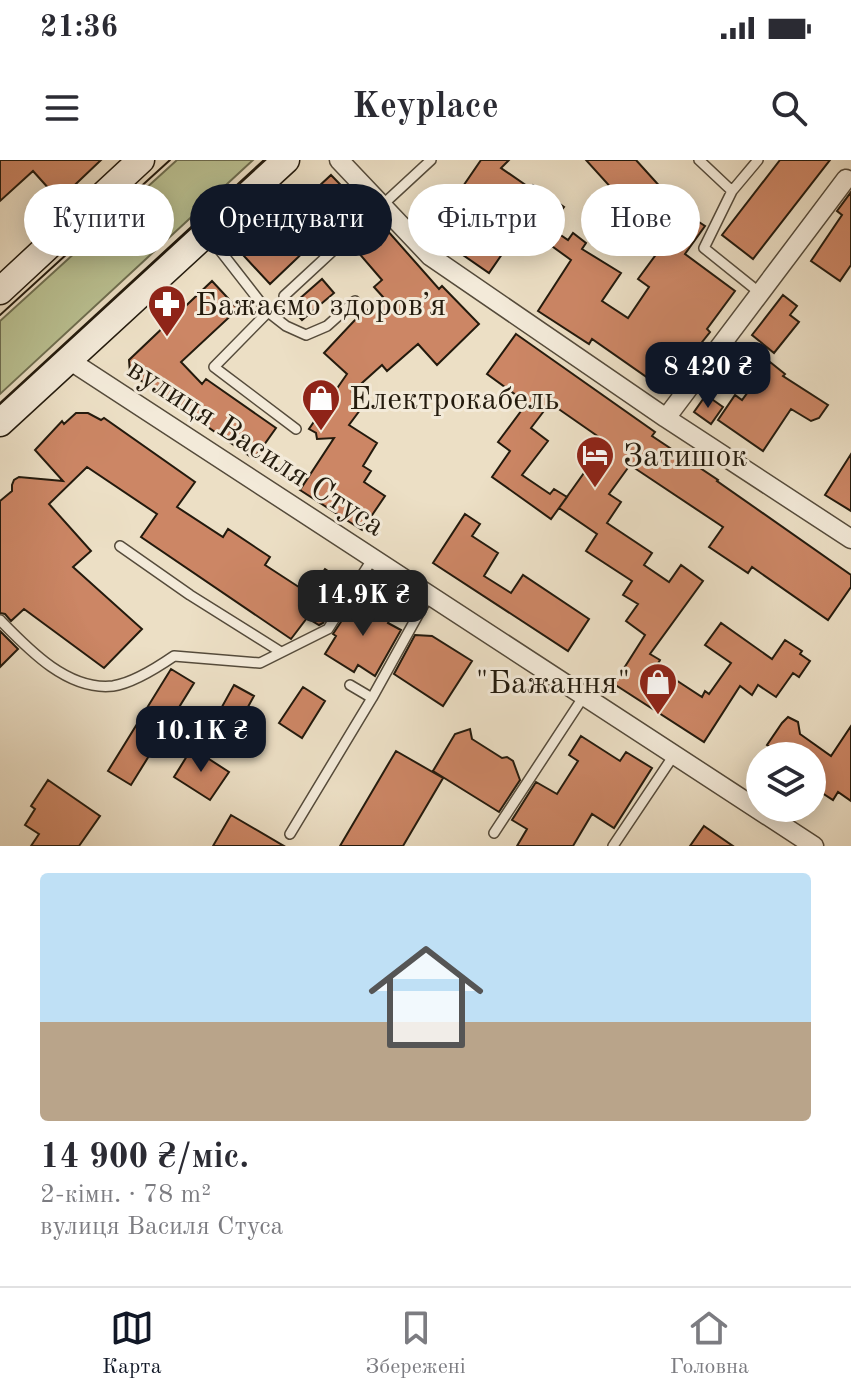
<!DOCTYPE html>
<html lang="uk">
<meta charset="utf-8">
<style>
body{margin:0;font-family:"Old Standard TT",serif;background:#f2f2f3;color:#2b2b33;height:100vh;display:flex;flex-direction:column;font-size:30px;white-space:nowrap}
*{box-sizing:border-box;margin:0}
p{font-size:26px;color:#7c7c81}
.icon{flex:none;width:44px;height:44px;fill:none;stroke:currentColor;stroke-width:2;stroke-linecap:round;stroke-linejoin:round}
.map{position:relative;height:686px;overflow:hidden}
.panel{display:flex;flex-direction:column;background:#fff;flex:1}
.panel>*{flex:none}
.hud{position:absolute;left:24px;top:24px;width:804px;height:72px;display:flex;gap:16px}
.buttons{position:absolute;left:746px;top:582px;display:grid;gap:16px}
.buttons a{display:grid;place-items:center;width:80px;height:80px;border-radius:50%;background:#fff;box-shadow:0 4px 20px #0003;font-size:40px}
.price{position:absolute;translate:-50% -68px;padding:0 18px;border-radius:16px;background:#111827;color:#fff;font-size:26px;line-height:52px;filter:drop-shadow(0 2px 4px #0008)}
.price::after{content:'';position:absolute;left:50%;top:48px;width:24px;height:18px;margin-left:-12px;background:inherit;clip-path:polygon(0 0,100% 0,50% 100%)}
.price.on{background:#222;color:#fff}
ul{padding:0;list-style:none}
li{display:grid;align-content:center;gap:16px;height:424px;padding:0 40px}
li+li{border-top:2px solid #e1e1e2}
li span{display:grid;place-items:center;height:248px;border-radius:8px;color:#555}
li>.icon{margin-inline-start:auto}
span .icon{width:144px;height:144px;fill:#fffc;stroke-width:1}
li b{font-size:34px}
.chip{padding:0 28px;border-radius:36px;background:#fff;box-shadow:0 4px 20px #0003;font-size:28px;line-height:72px}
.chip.on{background:#111827;color:#fff}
.status{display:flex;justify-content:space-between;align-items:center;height:56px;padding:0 40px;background:#fff;direction:ltr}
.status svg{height:22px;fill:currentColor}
header{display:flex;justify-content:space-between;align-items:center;height:104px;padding:0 40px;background:#fff;font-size:36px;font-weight:600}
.dock{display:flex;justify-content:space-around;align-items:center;height:112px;border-top:2px solid #e1e1e2;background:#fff;font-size:22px;color:#7c7c81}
.dock a{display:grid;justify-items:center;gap:4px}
.dock .on{color:#111827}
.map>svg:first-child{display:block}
</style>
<div class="status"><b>21:36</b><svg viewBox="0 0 49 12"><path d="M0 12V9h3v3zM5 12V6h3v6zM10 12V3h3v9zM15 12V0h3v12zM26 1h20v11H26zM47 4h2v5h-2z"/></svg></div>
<header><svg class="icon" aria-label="menu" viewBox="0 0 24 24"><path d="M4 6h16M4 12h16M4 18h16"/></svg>Keyplace<svg class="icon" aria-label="search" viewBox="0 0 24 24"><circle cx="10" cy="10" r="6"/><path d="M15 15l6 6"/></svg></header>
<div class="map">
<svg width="851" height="686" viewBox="0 0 851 686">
<rect width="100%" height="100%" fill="#ecdfc5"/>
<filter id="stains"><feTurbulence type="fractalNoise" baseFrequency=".0025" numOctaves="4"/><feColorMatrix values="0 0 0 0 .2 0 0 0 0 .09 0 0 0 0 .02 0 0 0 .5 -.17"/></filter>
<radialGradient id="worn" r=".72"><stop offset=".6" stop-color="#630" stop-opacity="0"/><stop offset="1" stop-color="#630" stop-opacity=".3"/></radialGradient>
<path fill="#bac192" stroke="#6e6e50" stroke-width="2" d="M 177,0 L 253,0 L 0,234 L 0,161 Z"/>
<path fill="#cc8665" stroke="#231a0d" stroke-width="2" d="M 0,0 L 101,0 L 59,40 L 33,11 L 0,41 Z
M 481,0 L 509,0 L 501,8 L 530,28 L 533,25 L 564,47 L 553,61 L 534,48 L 489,113 L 431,73 Z
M 586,0 L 636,0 L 682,51 L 705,66 L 685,94 L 735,131 L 707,169 L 710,172 L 687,201 L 669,188 L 648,218 L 592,179 L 589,184 L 538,151 L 571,100 L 538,76 L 546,65 L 568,80 L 573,73 L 586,83 L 582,89 L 621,113 L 602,141 L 628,158 L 649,127 L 638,119 L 663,85 Z
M 780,0 L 830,0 L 753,99 L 722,75 Z
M 331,15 L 365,50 L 341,73 L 333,64 L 270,124 L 244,96 Z
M 851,32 L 851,105 L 840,121 L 811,101 L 842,55 L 837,51 Z
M 376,61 L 379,61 L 439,129 L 442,126 L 479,164 L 437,205 L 418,184 L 387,211 L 382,205 L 352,232 L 366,242 L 349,265 L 377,283 L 363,306 L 371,311 L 364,322 L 385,336 L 362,370 L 300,330 L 334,278 L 317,279 L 316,273 L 309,269 L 347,214 L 324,193 L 354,161 L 383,137 L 374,127 L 382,120 L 351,84 Z
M 322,119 L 334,133 L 302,160 L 290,147 Z
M 212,121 L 238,149 L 181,202 L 202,224 L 206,219 L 276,268 L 254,299 L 130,213 L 129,200 Z
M 783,135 L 797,146 L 790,155 L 799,162 L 774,193 L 752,175 Z
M 516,174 L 655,272 L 652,276 L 718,320 L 717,321 L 851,415 L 851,427 L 828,460 L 752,407 L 748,413 L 709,387 L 723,367 L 630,305 L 609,334 L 621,342 L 607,363 L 652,393 L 644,405 L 669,422 L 681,405 L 703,421 L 650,494 L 660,500 L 656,507 L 702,537 L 705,531 L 709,534 L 731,503 L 705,485 L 721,463 L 772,499 L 785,480 L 802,491 L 800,494 L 810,501 L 799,517 L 793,513 L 776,537 L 758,525 L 752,535 L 740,526 L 704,582 L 614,524 L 645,475 L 626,461 L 638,444 L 623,435 L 632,421 L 586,391 L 597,374 L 559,348 L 606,282 L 550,243 L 531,268 L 548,281 L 522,315 L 550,334 L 554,329 L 567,337 L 551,359 L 492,317 L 510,291 L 498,282 L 527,243 L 487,214 Z
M 770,202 L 785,214 L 783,216 L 828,245 L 819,258 L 811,261 L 791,249 L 763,291 L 718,260 L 735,235 L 742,240 Z
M 706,235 L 723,247 L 711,264 L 694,252 Z
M 76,253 L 88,253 L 101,260 L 104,258 L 195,322 L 177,347 L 223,377 L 228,369 L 270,397 L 265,405 L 308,433 L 325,409 L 348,424 L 323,463 L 319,465 L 307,458 L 291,479 L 141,377 L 157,354 L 87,307 L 49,344 L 91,391 L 73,407 L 142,469 L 104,508 L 24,449 L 11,461 L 5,454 L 0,453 L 0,341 L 12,331 L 12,325 L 14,320 L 19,317 L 63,321 L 35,290 L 62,261 L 64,264 Z
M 851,294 L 851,351 L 825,335 Z
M 465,354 L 480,364 L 472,376 L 498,393 L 484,416 L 511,433 L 523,415 L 589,459 L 568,491 L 433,403 Z
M 358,436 L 392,456 L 388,463 L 401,470 L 375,516 L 358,505 L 354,512 L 325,494 L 336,476 L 333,474 Z
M 0,471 L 18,489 L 0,507 Z
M 415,475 L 432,476 L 472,501 L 443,546 L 394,514 Z
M 171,509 L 194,523 L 131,625 L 108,611 Z
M 234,525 L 254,536 L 238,565 L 218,554 Z
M 303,527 L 325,541 L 302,578 L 279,563 Z
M 788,557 L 798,562 L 800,574 L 831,596 L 851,566 L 851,641 L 838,632 L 833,640 L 816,629 L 822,621 L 812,615 L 812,596 L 784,596 L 767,585 L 782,563 Z
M 470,569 L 472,579 L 502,598 L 507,597 L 513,601 L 520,620 L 499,652 L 433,611 L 455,574 Z
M 581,576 L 620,601 L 626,592 L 652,608 L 614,668 L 592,654 L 573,686 L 517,686 L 527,669 L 512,660 L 536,622 L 557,634 L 578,601 L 569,595 Z
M 192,588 L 229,612 L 210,640 L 174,617 Z
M 396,591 L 443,618 L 403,686 L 340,686 Z
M 48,620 L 100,656 L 79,686 L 31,686 L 39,674 L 25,665 L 35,649 L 31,646 Z
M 231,655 L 284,686 L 213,686 Z
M 704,666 L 733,686 L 690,686 Z"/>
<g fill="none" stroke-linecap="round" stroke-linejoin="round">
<g stroke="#554b3b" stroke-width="12">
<path id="lane" d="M 699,0 L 732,31
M 758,0 L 732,31 L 704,88 L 760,133
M 208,75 L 268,152 L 214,207 L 296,269
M 284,136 L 431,0
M 268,152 L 286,166 L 306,175 L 327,166 L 355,141
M 120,386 L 190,435 L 281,492
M 0,460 C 29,490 68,531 113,526 C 133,523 158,507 174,496 L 260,503 L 328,469 L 373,398
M 350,525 L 372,538 L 429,435
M 494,673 L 584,536
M 290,674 L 372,538
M 613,686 L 674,595"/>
</g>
<g stroke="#554b3b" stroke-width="21">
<path id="street" d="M 339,0 L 430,96 L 666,258 L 851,379
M 69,200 L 814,686
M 666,258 L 846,19"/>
</g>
<g stroke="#231a0d" stroke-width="29">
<path id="secondary" d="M 0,131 L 141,0
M 0,263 L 286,0"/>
</g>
<use href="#lane" stroke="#f3ead9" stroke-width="9"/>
<use href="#street" stroke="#f3ead9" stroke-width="18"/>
<use href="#secondary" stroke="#f3ead9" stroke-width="26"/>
<path stroke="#231a0d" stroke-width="2" d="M 0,155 L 170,0
M 0,243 L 264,0"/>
</g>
<defs>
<g id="pharmacy-pin" transform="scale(2)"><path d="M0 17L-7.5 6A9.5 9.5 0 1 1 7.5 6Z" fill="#8f2418" stroke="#f3ead9"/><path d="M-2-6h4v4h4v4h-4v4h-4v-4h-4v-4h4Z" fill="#fff"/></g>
<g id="shop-pin" transform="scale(2)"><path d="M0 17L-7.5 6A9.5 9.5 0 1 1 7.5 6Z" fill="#8f2418" stroke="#f3ead9"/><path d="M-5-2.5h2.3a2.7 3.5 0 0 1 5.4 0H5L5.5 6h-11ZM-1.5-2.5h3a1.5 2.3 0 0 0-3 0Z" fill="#fff"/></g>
<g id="hotel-pin" transform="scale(2)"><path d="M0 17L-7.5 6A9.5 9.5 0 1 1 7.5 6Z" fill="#8f2418" stroke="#f3ead9"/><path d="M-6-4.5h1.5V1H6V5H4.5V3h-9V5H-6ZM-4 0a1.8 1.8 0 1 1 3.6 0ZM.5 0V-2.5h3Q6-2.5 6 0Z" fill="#fff"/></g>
</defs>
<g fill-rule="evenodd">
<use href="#pharmacy-pin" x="167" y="144"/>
<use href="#shop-pin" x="321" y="238"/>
<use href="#hotel-pin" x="595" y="295"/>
<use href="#shop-pin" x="658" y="522"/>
</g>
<g text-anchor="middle" stroke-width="6" stroke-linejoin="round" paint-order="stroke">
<g font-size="32" fill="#231a0d" stroke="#f3ead9" text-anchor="start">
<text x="195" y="155">Бажаємо здоровʼя</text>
<text x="349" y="249">Електрокабель</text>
<text x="623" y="306">Затишок</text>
<text x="630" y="533" text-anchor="end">"Бажання"</text>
</g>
<g font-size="32" fill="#231a0d" stroke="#f3ead9">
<text transform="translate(257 286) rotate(33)" y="11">вулиця Василя Стуса</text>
</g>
</g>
<rect width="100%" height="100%" filter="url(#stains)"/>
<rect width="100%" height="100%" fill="url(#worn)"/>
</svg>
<div class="buttons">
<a><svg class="icon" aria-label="layers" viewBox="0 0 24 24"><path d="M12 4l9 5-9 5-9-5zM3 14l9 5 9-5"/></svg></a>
</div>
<b class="price" style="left:708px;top:250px">8 420 ₴</b>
<b class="price on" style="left:363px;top:478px">14.9K ₴</b>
<b class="price" style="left:201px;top:614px">10.1K ₴</b>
<div class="hud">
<a class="chip">Купити</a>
<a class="chip on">Орендувати</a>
<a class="chip">Фільтри</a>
<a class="chip">Нове</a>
</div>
</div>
<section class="panel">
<ul>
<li><span style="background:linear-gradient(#bfe0f5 60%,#b9a48a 0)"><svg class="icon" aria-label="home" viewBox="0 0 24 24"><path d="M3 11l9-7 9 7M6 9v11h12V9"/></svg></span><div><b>14 900 ₴/міс.</b><p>2-кімн. · 78 m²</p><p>вулиця Василя Стуса</p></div></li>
</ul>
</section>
<nav class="dock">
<a class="on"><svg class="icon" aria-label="map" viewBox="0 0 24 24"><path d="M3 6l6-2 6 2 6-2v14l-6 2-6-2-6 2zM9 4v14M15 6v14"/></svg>Карта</a>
<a><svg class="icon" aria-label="saved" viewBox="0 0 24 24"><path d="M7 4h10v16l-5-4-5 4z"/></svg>Збережені</a>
<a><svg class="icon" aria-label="home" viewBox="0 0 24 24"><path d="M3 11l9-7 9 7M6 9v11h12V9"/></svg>Головна</a>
</nav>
